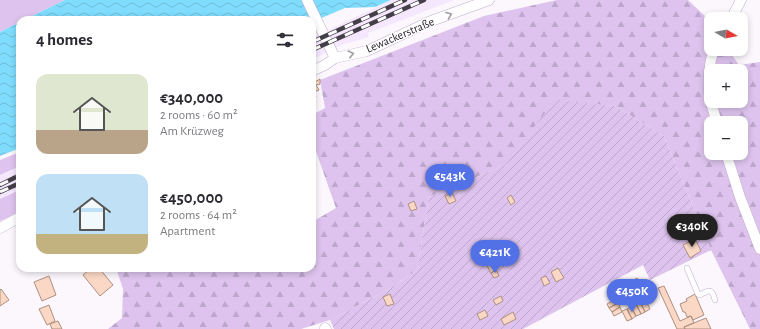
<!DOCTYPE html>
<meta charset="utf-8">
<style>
body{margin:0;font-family:"Alegreya Sans",sans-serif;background:#f2f2f3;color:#2b2b33;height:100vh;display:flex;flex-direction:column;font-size:15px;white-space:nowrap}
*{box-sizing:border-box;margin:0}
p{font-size:13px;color:#7c7c81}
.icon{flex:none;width:22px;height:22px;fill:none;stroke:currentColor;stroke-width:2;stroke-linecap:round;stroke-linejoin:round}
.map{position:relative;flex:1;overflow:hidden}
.panel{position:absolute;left:16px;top:16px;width:300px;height:256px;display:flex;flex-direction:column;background:#fff;border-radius:12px;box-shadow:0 2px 6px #0003}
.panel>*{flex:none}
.needle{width:26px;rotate:99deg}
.controls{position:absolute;left:704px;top:12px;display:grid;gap:8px}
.controls a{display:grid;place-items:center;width:44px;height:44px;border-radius:8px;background:#fff;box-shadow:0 2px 6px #0003;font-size:20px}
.price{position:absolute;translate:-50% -34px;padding:0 9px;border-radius:14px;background:#5371e6;color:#fff;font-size:13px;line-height:26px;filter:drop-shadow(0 1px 2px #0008)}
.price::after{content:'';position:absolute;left:50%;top:24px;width:12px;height:9px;margin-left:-6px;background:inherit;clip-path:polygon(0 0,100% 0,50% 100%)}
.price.on{background:#222;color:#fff}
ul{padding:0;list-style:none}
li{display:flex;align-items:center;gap:12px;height:100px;padding:0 20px}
li span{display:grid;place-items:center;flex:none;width:112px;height:80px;border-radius:12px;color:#555}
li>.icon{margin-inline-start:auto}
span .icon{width:48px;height:48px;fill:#fffc;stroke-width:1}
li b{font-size:17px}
h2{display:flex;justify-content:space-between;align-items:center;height:48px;padding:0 20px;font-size:17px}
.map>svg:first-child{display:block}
</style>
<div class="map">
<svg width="760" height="329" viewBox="0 0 760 329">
<defs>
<pattern id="forest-firs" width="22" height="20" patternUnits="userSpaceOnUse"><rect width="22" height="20" fill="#ddc3ed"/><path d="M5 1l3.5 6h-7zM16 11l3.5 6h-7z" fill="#bea7cc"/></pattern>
<pattern id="garden-furrows" width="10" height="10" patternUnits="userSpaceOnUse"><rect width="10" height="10" fill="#ddc3ed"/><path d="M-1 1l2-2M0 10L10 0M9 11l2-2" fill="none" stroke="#bea7cc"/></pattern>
<pattern id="water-waves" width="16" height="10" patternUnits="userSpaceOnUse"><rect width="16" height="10" fill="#7fdcfc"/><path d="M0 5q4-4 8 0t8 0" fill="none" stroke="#6ebdd8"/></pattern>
</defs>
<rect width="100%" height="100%" fill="#fbf7fd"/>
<path fill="#f5e7fe" d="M 391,0 L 454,0 L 368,33 L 369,37 L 341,45 L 312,60 L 312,38 Z
M 20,166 L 20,192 L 0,201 L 0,175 Z"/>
<path fill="#ddc3ed" d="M 0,0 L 65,0 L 24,20 L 20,20 L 20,22 L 0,32 Z
M 20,152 L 20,166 L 0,175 L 0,160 Z
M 20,190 L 20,212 L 0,221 L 0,199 Z"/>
<path fill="url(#forest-firs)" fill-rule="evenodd" d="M 557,0 L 688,0 L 707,18 L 711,24 L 711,49 L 728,49 L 739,65 L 760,62 L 760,329 L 750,329 L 711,250 L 664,136 L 615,106 L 555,101 L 505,165 L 429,197 L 417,270 L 391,288 L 330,320 L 301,329 L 108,329 L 122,318 L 123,289 L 116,268 L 312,268 L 312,222 L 336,208 L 312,140 L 312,115 L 325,108 L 320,80 L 484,16 ZM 711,71 L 741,71 L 741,101 L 711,101 ZM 711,123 L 741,123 L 741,153 L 711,153 Z"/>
<path fill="url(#garden-furrows)" d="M 555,100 L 615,106 L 664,136 L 711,250 L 650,280 L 643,265 L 523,329 L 334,329 L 330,320 L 391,288 L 417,270 L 429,197 L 505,165 Z"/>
<path fill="url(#water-waves)" d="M 65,0 L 391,0 L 375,7 L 345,8 L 312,22 L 312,20 L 24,20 Z
M 20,22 L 20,148 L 0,156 L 0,32 Z"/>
<path fill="#fbd8c6" stroke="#af8f7e" d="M 312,76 L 315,82 L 320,79 L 320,84 L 316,85 L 319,90 L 314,92 L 316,97 L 312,99 Z
M 452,193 L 456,201 L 449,204 L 445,196 Z
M 511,195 L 515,202 L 511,205 L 507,198 Z
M 414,201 L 417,209 L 411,211 L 408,204 Z
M 695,239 L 701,251 L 690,258 L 683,245 Z
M 491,261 L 496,270 L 491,273 L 486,264 Z
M 91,268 L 99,268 L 113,285 L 100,296 L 83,275 Z
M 558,268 L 564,278 L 556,282 L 551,272 Z
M 496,270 L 499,276 L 494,278 L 491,273 Z
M 49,276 L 56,295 L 42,301 L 34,282 Z
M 546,276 L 550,283 L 544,286 L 541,278 Z
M 637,278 L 641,287 L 637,290 L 632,281 Z
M 632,281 L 637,290 L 632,292 L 628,283 Z
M 628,283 L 632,292 L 628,294 L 623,285 Z
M 623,285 L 628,294 L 623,296 L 618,287 Z
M 664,286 L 680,321 L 691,316 L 694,323 L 684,327 L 685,329 L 677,329 L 658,288 Z
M 618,287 L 623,296 L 618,299 L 614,289 Z
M 1,289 L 9,300 L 0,306 L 0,290 Z
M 390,294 L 394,304 L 387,306 L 383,297 Z
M 695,294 L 704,315 L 693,320 L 691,316 L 687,317 L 685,312 L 683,312 L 680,304 L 687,301 L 686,299 Z
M 501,296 L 503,301 L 496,305 L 493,300 Z
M 616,299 L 618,303 L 609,308 L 607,304 Z
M 645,299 L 650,309 L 645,312 L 640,302 Z
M 640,302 L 645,312 L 641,314 L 636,304 Z
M 618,303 L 620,307 L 612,312 L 609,308 Z
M 636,304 L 641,314 L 636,316 L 631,307 Z
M 49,305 L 55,321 L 47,325 L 39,309 Z
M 620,307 L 622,312 L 614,316 L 612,312 Z
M 631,307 L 636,316 L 632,319 L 627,309 Z
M 627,309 L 632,319 L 627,321 L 622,311 Z
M 485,310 L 488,316 L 480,320 L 477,314 Z
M 513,312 L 516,319 L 504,325 L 501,319 Z
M 706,318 L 711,329 L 685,329 L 684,327 Z
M 58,321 L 62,329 L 52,329 L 50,324 Z"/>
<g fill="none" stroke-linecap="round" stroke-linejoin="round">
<g stroke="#c0aecb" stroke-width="6">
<path id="lane" d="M 687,268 L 698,294 L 700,295 C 710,289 712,289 715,300"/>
</g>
<g stroke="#c0aecb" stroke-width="11">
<path id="street" d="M 307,0 L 335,58
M 731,19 L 741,0
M 715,49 C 708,61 708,86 710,99 C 712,107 715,115 717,123
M 312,71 L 325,65 L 335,58 L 367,51 L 431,21 L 489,0
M 726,153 L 740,197 L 760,249
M 0,228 L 20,217
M 325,328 L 326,329"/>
</g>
<use href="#lane" stroke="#fff" stroke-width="5"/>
<use href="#street" stroke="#fff" stroke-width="10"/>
<g stroke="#443e48" stroke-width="4.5">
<path id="rail" d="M 312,42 L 405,0
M 312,50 L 424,0
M 0,185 L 20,175
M 0,192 L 20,183"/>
</g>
<use href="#rail" stroke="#fff" stroke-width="3" stroke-dasharray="9" stroke-linecap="butt"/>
</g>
<defs><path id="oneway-chevron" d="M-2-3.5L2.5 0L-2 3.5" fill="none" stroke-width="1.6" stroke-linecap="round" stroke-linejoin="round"/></defs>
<g stroke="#a09ca1">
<use href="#oneway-chevron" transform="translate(449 15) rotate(-21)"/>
<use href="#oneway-chevron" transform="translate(351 54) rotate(-13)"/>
</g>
<g text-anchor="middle" stroke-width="3" stroke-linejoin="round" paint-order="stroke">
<g font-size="12" fill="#2b242f" stroke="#fff">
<text transform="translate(400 35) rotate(-23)" y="4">Lewackerstraße</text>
</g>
</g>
</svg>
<div class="controls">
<a><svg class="needle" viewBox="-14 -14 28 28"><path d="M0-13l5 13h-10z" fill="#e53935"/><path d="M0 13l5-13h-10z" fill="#7c7c81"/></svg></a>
<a>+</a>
<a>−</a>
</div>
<b class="price" style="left:450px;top:198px">€543K</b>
<b class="price on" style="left:692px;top:248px">€340K</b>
<b class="price" style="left:495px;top:274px">€421K</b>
<b class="price" style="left:632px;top:313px">€450K</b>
<section class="panel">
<h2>4 homes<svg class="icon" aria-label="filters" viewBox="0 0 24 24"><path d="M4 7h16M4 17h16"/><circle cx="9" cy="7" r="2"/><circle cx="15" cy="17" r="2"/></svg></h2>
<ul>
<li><span style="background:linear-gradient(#dfe7d0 70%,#b9a48a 0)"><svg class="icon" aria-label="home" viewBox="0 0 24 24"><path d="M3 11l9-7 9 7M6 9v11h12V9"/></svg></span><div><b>€340,000</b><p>2 rooms · 60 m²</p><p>Am Krüzweg</p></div></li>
<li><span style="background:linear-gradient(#bfe0f5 75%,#c2b280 0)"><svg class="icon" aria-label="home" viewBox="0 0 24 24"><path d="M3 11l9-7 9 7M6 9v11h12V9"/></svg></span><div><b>€450,000</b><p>2 rooms · 64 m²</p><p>Apartment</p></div></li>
</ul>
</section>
</div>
